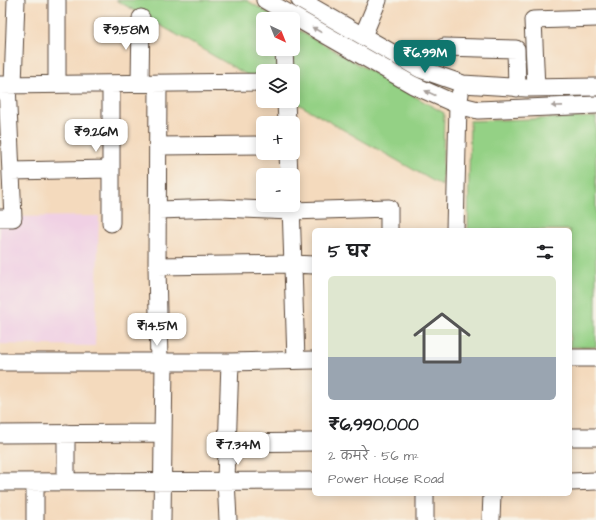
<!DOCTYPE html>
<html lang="hi">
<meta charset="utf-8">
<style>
body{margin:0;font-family:"Architects Daughter","Playpen Sans Deva",sans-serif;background:#f6f6f6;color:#202124;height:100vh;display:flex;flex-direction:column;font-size:15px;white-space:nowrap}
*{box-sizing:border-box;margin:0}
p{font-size:13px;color:#757577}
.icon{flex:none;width:22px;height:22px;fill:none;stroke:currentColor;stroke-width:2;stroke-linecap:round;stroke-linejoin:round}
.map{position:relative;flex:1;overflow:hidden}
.side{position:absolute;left:312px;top:228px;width:260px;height:268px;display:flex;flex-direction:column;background:#fff;border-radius:6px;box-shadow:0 2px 10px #0003}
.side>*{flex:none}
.needle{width:26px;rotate:137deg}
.buttons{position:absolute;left:256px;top:12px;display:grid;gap:8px}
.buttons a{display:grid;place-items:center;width:44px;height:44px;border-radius:6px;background:#fff;box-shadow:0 2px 10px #0003;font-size:20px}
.price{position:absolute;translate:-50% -34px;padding:0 9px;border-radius:8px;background:#fff;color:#222;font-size:13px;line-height:26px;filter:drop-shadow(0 1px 2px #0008)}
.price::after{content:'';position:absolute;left:50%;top:24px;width:12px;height:9px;margin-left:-6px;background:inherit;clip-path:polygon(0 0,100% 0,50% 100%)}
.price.on{background:#0f766e;color:#fff}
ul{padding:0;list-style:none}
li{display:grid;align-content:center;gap:8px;height:212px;padding:0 16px}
li span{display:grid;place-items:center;height:124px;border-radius:6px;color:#555}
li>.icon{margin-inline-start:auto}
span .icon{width:72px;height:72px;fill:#fffc;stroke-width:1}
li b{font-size:17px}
h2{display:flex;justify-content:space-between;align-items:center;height:48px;padding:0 16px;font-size:17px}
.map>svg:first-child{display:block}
</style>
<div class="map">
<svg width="596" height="520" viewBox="0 0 596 520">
<rect width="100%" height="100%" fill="#f7f3e8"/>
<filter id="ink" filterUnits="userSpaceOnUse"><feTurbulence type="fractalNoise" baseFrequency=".025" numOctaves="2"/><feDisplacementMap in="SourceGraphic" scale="8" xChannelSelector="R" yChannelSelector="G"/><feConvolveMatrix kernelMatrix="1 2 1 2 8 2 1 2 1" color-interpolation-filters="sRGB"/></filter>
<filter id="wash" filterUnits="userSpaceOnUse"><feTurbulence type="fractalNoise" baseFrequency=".012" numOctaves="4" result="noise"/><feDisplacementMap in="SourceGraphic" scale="16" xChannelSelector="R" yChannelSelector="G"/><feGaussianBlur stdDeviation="0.9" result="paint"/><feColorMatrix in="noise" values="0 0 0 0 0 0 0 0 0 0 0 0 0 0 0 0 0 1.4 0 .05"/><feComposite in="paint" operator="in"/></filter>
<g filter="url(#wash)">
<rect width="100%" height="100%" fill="#f4dabd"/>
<path fill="#f0d0e4" d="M 99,216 L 95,346 L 0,344 L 0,217 Z"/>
<path fill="#94d185" stroke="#687e52" d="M 116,0 L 246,0 L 279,19 L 263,19 L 263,49 L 293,49 L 293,27 L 444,113 L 442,186 L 293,101 L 293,71 L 263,71 L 263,84 Z
M 596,117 L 596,347 L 570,347 L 570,230 L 468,230 L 470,121 Z"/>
</g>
<g filter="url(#ink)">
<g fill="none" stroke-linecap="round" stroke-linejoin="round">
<g stroke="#574436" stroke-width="19">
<path id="minor" d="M 57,0 L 57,84
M 265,0 L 413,85 L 458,105 L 478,110 L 596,105
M 300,0 L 420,69 L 463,84 L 526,88 L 596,87
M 363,36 L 378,0
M 444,47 L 516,49 L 517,88
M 284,49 L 285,71
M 140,83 L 141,18
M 158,83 L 157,266 L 159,362
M 0,85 L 263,82
M 13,85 L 16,0
M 536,88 L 533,20 L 596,18
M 286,101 L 287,123
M 158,146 L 263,145
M 288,153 L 289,175
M 11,171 L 110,169
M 291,205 L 296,360
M 158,210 L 220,208 L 291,211 L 389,208 L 389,230
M 0,218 L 13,218 L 7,85
M 111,223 L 111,84
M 455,230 L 458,105 L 460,94
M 157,266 L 292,264 L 314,265
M 570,358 L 596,358
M 0,362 L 230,362 L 314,360
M 66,433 L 66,482
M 0,434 L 162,433
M 570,437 L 596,437
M 228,443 L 314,442
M 0,482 L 314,481
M 570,482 L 596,481
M 35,520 L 35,482
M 162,520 L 164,362
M 228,520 L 226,480 L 230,362
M 425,520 L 425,494
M 491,520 L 492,494"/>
</g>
<use href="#minor" stroke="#fff" stroke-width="17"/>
</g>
<defs><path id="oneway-solid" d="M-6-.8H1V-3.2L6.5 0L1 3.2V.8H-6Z"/></defs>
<g fill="#a79f9a">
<use href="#oneway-solid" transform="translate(317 30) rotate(-150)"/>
<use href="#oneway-solid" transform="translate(430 93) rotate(-156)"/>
<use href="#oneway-solid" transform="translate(557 106) rotate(179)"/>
</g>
</g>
</svg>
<div class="buttons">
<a><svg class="needle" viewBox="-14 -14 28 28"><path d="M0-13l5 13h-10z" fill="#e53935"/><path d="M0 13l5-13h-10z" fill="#757577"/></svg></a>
<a><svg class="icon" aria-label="layers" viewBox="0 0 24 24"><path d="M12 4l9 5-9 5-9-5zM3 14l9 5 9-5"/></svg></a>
<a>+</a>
<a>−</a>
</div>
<b class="price" style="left:126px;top:51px">₹9.58M</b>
<b class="price on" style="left:425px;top:74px">₹6.99M</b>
<b class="price" style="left:96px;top:153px">₹9.26M</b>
<b class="price" style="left:157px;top:347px">₹14.5M</b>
<b class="price" style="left:238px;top:466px">₹7.34M</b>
<section class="side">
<h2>5 घर<svg class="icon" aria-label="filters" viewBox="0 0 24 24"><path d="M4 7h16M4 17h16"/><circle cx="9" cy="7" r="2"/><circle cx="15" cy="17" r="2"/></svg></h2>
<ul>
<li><span style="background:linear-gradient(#dfe7d0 65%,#9aa5b1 0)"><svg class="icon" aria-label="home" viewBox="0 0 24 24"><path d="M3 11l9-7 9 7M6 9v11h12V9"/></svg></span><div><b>₹6,990,000</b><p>2 कमरे · 56 m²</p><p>Power House Road</p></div></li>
</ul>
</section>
</div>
